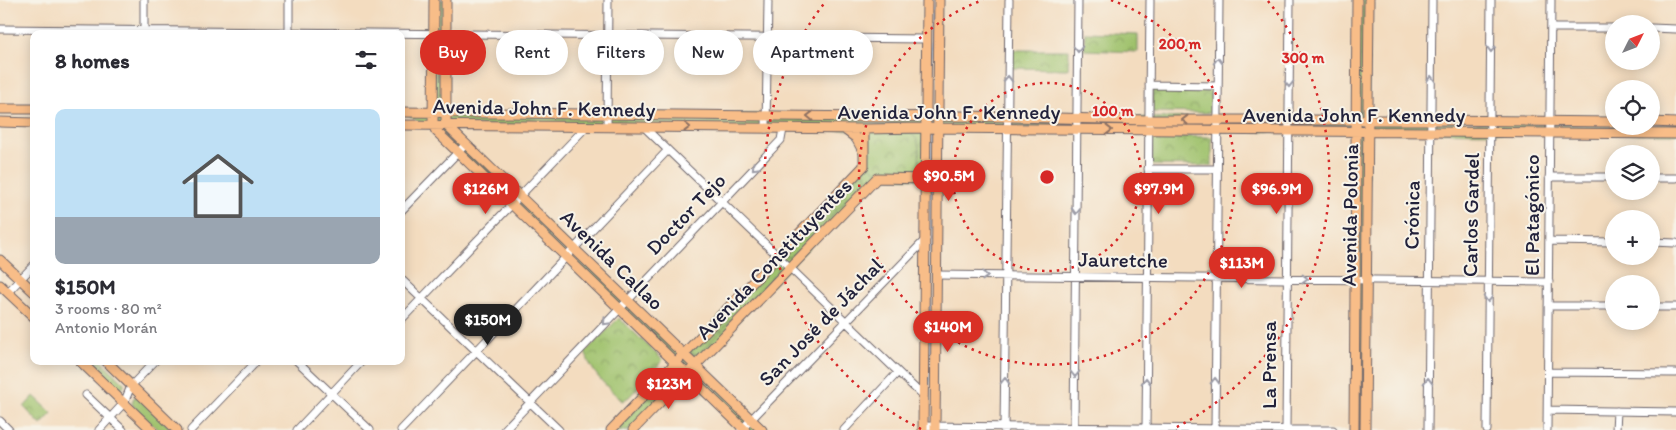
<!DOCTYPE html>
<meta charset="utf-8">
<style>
body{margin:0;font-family:Itim,sans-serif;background:#f2f2f3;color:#2b2b33;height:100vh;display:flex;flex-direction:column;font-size:19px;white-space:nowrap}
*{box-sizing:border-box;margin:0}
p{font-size:16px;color:#7c7c81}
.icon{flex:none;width:28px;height:28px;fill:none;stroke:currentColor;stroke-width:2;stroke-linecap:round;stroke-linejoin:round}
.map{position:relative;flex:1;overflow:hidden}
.drawer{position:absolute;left:30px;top:30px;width:375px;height:335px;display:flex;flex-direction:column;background:#fff;border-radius:10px;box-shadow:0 2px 12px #0003}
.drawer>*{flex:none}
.hud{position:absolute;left:420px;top:30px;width:475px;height:45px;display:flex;gap:10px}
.needle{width:32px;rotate:48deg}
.controls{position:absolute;left:1605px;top:15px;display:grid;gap:10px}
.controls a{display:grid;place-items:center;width:55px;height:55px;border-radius:50%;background:#fff;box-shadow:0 2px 12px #0003;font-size:25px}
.price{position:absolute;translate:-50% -42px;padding:0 11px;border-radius:18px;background:#d93025;color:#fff;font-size:16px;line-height:32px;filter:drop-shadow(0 1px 2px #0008)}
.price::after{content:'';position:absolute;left:50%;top:30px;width:15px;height:11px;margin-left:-8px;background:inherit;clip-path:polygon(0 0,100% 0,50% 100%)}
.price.selected{background:#222;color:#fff}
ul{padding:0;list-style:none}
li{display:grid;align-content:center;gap:10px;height:265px;padding:0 25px}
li+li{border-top:1px solid #e1e1e2}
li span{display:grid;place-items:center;height:155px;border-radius:10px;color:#555}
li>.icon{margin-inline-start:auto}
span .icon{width:90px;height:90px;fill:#fffc;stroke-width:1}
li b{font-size:21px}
h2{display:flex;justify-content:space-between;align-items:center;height:60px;padding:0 25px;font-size:21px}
.chip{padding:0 18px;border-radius:22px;background:#fff;box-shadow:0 2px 12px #0003;font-size:18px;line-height:45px}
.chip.selected{background:#d93025;color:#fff}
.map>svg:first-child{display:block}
</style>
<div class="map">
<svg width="1676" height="430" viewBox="0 0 1676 430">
<defs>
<pattern id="grass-tufts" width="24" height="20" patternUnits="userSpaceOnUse" patternTransform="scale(1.25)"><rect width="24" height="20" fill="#9ec16a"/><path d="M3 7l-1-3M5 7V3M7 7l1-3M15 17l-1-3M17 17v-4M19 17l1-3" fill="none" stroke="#809c58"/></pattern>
<pattern id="park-crowns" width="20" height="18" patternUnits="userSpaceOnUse" patternTransform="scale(1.25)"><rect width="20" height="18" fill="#9ec16a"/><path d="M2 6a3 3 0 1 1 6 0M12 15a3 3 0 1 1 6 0" fill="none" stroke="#809c58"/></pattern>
</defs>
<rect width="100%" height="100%" fill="#f7f3e8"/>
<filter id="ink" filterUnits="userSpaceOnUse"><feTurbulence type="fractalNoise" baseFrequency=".02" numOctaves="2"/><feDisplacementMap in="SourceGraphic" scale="10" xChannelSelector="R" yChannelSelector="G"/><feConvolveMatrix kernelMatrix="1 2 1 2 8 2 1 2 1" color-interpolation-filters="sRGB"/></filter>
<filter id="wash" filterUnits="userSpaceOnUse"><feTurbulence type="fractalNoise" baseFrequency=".0096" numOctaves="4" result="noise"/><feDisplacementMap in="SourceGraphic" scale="20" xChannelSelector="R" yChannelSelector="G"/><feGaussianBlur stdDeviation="1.12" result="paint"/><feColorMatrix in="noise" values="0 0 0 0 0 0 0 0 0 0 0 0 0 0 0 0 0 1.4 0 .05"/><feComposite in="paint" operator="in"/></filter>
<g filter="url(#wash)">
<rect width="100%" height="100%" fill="#f3dcbf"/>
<path fill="url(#grass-tufts)" stroke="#607252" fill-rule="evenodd" d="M 434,0 L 446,0 L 446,112 L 1356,119 L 1357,0 L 1369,0 L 1368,120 L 1614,126 L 1651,126 L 1676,123 L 1676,134 L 1368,132 L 1365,430 L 1354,430 L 1356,132 L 926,128 L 925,179 L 877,178 L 695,365 L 762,430 L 745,430 L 687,374 L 633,430 L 611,430 L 675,363 L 436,131 L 401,112 L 432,112 ZM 446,125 L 864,130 L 864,166 L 683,354 Z"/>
<path fill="url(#park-crowns)" stroke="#607252" d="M 1085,32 L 1138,34 L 1138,52 L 1084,50 Z
M 1010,50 L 1069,50 L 1068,69 L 1009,68 Z
M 1153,89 L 1213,90 L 1213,113 L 1152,112 Z
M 871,130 C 885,130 913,125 918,143 C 920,152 919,162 919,171 L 915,174 C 902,174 873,178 869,162 C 866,153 868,143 868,134 Z
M 1152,136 L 1212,137 L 1212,166 L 1152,165 Z
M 861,173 L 866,173 L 867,178 L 793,255 L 790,257 L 786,256 L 785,252 Z
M 774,264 L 778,268 L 777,272 L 698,355 L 691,354 L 690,350 Z
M 619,318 L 663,360 L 629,397 L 622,401 C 605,384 593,376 585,352 Z
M 87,361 L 101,361 L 124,383 L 124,386 L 118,391 Z
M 674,369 L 681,375 L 628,430 L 615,430 Z
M 34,396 L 52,413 L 41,425 L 24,407 Z
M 134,397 L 137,397 L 173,430 L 158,430 L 133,406 L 132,403 Z"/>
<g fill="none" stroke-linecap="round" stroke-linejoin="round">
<path stroke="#73aae1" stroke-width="2" d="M 931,110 L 932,0
M 931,175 L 932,137
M 928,417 L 932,188"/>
</g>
</g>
<g filter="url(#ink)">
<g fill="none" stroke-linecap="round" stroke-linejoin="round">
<g stroke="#6b6369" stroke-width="9">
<path id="minor" d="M 1551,28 L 1614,28
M 1651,28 L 1676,29
M 0,29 L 926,39
M 144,34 L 144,0
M 289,34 L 289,0
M 1149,85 L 1218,86
M 607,126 L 608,0
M 644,127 L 923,396
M 766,129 L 768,0
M 1148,169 L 1217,169
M 1549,177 L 1614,177
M 1651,178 L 1676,178
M 401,211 L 466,144
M 1549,241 L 1614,242
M 1651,242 L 1676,243
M 937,275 L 1549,282
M 401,279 L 559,430
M 8,292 L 34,265
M 1548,306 L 1614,306
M 1651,307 L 1676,307
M 401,320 L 587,126
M 297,361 L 370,430
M 1548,372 L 1676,373
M 86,395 L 123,430
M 1548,410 L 1676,412
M 0,421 L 9,430
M 923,426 L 1333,430
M 99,430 L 124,403 L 131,386 L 155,361
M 191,430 L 257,361
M 297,430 L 362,361
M 401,430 L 668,150
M 504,430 L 781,140 L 783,129
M 741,430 L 926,239
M 844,430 L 898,372
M 1004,430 L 1009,0
M 1074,430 L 1078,0
M 1146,430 L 1150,0
M 1215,430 L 1219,0
M 1286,430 L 1290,0
M 1428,430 L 1432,0
M 1487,430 L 1491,0
M 1547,430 L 1551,0
M 1616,430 L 1617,411"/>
</g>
<g stroke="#6b6369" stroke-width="11">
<path id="major" d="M 434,0 L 433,125 L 436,131 L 745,430
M 446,0 L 446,125 L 762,430
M 0,109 L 34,109
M 401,112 L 876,117 L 960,116 L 1149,120 L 1431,120 L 1614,122
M 0,122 L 34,123
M 1651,122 L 1676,123
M 401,125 L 864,129 L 926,128 L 1676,134
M 844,129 L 856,138 L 863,151
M 0,260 L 34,292
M 0,285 L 34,317
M 80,361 L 152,430
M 106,361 L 177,430
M 611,430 L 864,166 L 864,129
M 633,430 L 877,178 L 930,179
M 923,430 L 927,0
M 935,430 L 939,0
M 1354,430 L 1357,0
M 1365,430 L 1369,0"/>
</g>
<use href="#minor" stroke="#fff" stroke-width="7"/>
<use href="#major" stroke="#f8bd88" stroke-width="9"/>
</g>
<defs><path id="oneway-chevron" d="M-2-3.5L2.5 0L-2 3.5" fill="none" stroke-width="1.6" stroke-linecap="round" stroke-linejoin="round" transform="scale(1.25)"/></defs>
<g stroke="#9c9ca7">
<use href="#oneway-chevron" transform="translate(1078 49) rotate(90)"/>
<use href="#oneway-chevron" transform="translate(1491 49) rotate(91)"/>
<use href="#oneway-chevron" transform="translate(1218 61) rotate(-90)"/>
<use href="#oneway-chevron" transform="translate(1008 79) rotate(-89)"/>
<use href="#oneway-chevron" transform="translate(1431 79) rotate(-89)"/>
<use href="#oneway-chevron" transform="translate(1289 84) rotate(90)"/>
<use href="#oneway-chevron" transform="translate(755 167) rotate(134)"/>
<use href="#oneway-chevron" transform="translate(1076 211) rotate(91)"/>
<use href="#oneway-chevron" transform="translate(985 276) rotate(1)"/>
<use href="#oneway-chevron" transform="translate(1305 279) rotate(1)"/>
<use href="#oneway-chevron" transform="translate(1488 299) rotate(91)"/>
<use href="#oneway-chevron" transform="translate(606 322) rotate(133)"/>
<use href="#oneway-chevron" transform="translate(1075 374) rotate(90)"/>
<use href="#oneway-chevron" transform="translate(1005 381) rotate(-89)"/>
<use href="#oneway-chevron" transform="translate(1146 381) rotate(-89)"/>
<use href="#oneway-chevron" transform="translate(1215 381) rotate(-89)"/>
<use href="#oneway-chevron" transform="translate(1428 381) rotate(-89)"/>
</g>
<g stroke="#8d7062">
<use href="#oneway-chevron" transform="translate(810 116) rotate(-179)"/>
<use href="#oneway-chevron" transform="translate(1185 120) rotate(180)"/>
<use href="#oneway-chevron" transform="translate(687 127) rotate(1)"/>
<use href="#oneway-chevron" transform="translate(1109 130)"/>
</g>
</g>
<g fill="none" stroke="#d62828" stroke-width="2.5" stroke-dasharray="2.5 5">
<circle cx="1047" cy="177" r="94"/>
<path d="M1111 0A188 188 0 1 1 983 0"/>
<path d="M921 429A282 282 0 0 1 826 1M1268 1A282 282 0 0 1 1173 429"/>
</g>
<g text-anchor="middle" stroke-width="4" stroke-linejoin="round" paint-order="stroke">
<g font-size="21" fill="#22223b" stroke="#f7f3e8">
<text transform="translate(544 108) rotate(1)" y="7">Avenida John F. Kennedy</text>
<text x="949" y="119">Avenida John F. Kennedy</text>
<text x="1354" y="122">Avenida John F. Kennedy</text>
<text transform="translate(686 214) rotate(-46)" y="7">Doctor Tejo</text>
<text transform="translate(1350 215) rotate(-89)" y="7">Avenida Polonia</text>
<text transform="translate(1412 215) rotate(-89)" y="7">Crónica</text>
<text transform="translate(1471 215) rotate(-89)" y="7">Carlos Gardel</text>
<text transform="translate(1532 215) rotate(-90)" y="7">El Patagónico</text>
<text transform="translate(774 259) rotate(-46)" y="7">Avenida Constituyentes</text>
<text transform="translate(612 260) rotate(44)" y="7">Avenida Callao</text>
<text transform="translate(1123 260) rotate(1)" y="7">Jauretche</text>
<text transform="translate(821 322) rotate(-46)" y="7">San José de Jáchal</text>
<text transform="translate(1269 365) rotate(-90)" y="7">La Prensa</text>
</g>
</g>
<circle cx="1047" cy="177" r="8" fill="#d62828" stroke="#f7f3e8" stroke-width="2.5"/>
<g font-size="15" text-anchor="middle" font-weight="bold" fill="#d62828" stroke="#f7f3e8" stroke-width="4" stroke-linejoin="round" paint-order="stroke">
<text x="1180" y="49">200 m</text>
<text x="1303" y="63">300 m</text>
<text x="1113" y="116">100 m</text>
</g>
</svg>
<div class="controls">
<a><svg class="needle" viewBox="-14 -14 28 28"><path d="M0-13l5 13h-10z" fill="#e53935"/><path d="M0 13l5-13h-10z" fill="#7c7c81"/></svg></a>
<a><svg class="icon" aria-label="locate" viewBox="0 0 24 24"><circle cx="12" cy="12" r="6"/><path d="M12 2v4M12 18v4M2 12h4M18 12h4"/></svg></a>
<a><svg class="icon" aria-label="layers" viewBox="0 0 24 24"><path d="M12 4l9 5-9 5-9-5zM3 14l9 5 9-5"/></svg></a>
<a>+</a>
<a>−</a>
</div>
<b class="price" style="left:949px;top:202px">$90.5M</b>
<b class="price" style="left:486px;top:215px">$126M</b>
<b class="price" style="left:1159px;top:215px">$97.9M</b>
<b class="price" style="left:1277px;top:215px">$96.9M</b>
<b class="price" style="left:1242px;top:289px">$113M</b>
<b class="price selected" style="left:488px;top:346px">$150M</b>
<b class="price" style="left:948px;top:353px">$140M</b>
<b class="price" style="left:669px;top:410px">$123M</b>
<div class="hud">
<a class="chip selected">Buy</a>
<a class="chip">Rent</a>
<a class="chip">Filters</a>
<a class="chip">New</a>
<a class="chip">Apartment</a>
</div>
<section class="drawer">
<h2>8 homes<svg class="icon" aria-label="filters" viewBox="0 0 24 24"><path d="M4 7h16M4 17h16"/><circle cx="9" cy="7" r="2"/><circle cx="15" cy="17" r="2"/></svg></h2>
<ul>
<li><span style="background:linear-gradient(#bfe0f5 70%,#9aa5b1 0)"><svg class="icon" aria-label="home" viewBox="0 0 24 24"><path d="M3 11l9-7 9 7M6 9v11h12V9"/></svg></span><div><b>$150M</b><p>3 rooms · 80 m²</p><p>Antonio Morán</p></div></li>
</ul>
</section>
</div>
